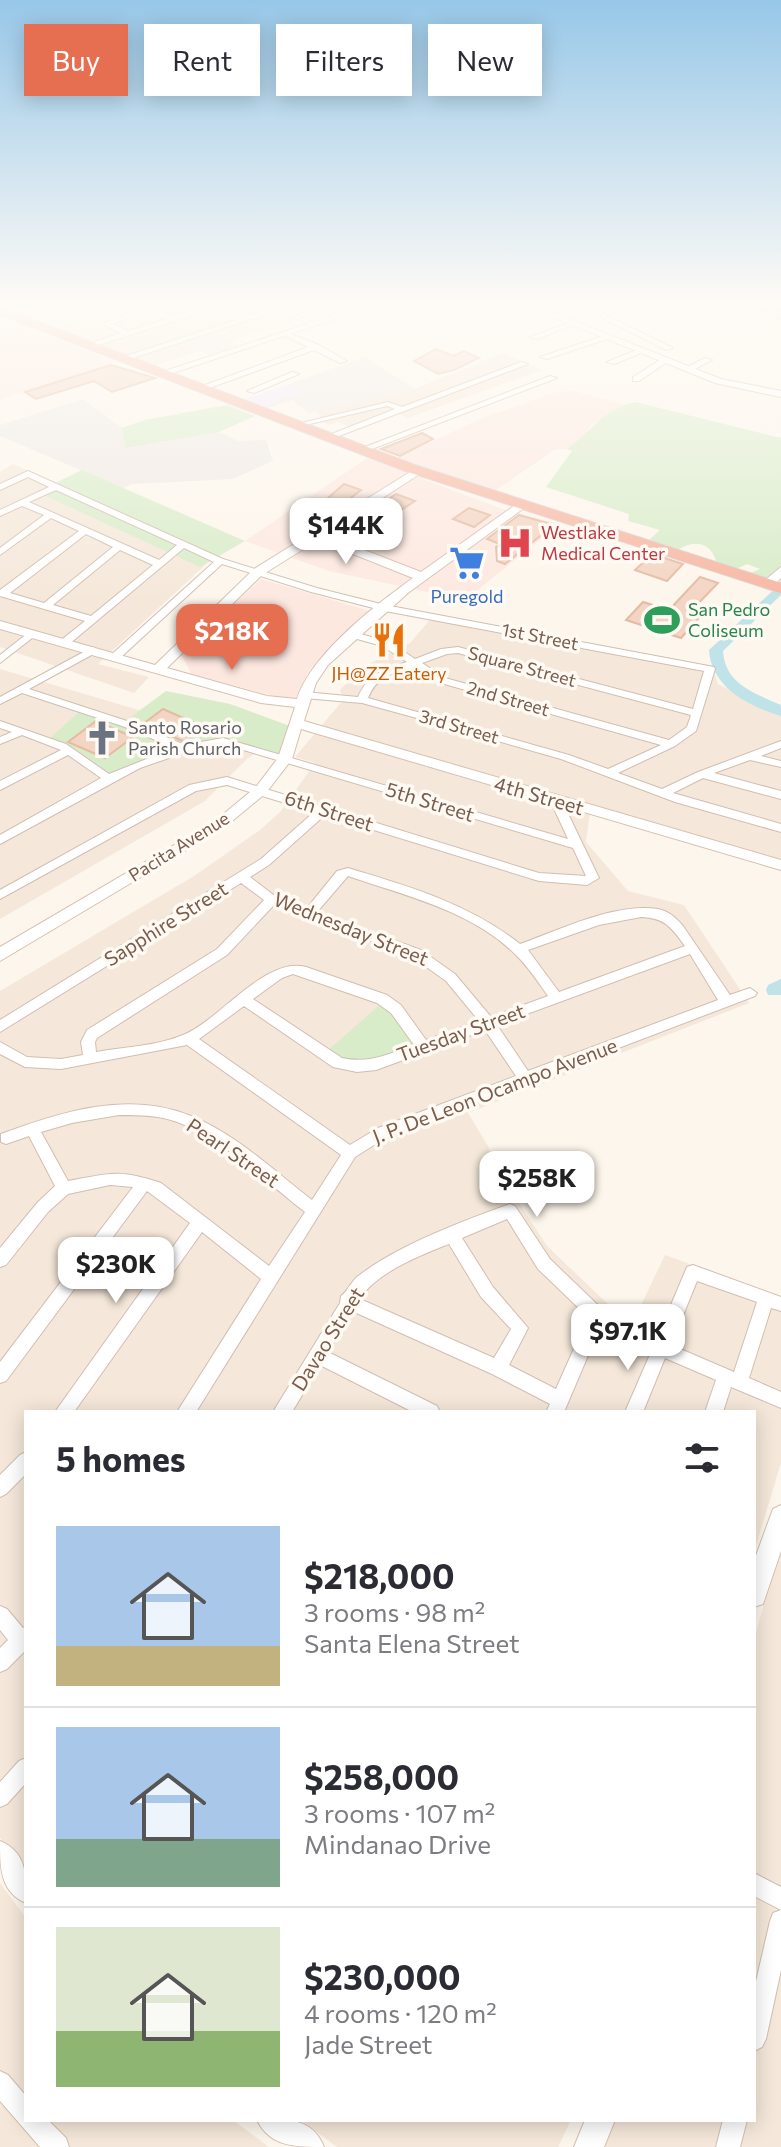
<!DOCTYPE html>
<meta charset="utf-8">
<style>
body{margin:0;font-family:Commissioner,sans-serif;background:#f7f7f7;color:#2b2b33;height:100vh;display:flex;flex-direction:column;font-size:30px;white-space:nowrap}
*{box-sizing:border-box;margin:0}
p{font-size:26px;color:#7c7c81}
.icon{flex:none;width:44px;height:44px;fill:none;stroke:currentColor;stroke-width:2;stroke-linecap:round;stroke-linejoin:round}
.map{position:relative;flex:1;overflow:hidden}
.side{position:absolute;left:24px;top:1410px;width:732px;height:712px;display:flex;flex-direction:column;background:#fff;border-radius:0px;box-shadow:0 4px 20px #0003}
.side>*{flex:none}
.hud{position:absolute;left:24px;top:24px;width:734px;height:72px;display:flex;gap:16px}
.price{position:absolute;translate:-50% -68px;padding:0 18px;border-radius:16px;background:#fff;color:#222;font-size:26px;line-height:52px;filter:drop-shadow(0 2px 4px #0008)}
.price::after{content:'';position:absolute;left:50%;top:48px;width:24px;height:18px;margin-left:-12px;background:inherit;clip-path:polygon(0 0,100% 0,50% 100%)}
.price.current{background:#e76f51;color:#fff}
ul{padding:0;list-style:none}
li{display:flex;align-items:center;gap:24px;height:200px;padding:0 32px}
li+li{border-top:2px solid #e1e1e2}
li span{display:grid;place-items:center;flex:none;width:224px;height:160px;border-radius:0px;color:#555}
li>.icon{margin-inline-start:auto}
span .icon{width:96px;height:96px;fill:#fffc;stroke-width:1}
li b{font-size:34px}
h2{display:flex;justify-content:space-between;align-items:center;height:96px;padding:0 32px;font-size:34px}
.tag{padding:0 28px;border-radius:0px;background:#fff;box-shadow:0 4px 20px #0003;font-size:28px;line-height:72px}
.tag.current{background:#e76f51;color:#fff}
.map>svg:first-child{display:block}
</style>
<div class="map">
<svg width="781" height="2147" viewBox="0 0 781 2147">
<rect width="100%" height="100%" fill="#fdf6ec"/>
<path fill="#f5e8da" d="M 124,305 L 339,305 L 154,366 L 55,328 Z
M 503,353 L 542,370 L 408,418 L 396,413 L 354,429 L 338,422 L 329,425 L 321,421 L 323,420 L 316,411 L 415,389 Z
M 13,464 L 217,554 L 98,664 L 149,677 L 134,693 L 0,647 L 0,472 Z
M 435,614 L 712,666 L 718,684 L 781,716 L 781,866 L 590,812 L 586,842 L 628,891 L 684,905 L 749,1003 L 468,1113 L 489,1148 L 490,1158 L 547,1246 L 631,1326 L 665,1255 L 781,1297 L 781,1463 L 754,1552 L 754,1412 L 26,1412 L 26,1869 L 0,1838 L 0,991 L 194,876 L 260,830 L 280,812 L 315,763 L 295,757 L 344,699 L 340,690 L 361,668 L 410,643 Z
M 0,669 L 264,747 L 247,759 L 205,801 L 0,919 Z
M 781,1540 L 781,1887 L 754,1873 L 754,1641 Z
M 0,1883 L 26,1918 L 26,2120 L 233,2120 L 269,2147 L 0,2147 Z
M 754,1897 L 781,1912 L 781,2147 L 604,2147 L 615,2120 L 754,2120 Z
M 301,2120 L 571,2120 L 558,2147 L 337,2147 Z"/>
<path fill="#fde8e0" d="M 0,318 L 117,362 L 0,400 Z
M 573,391 L 625,404 L 591,425 L 582,439 L 567,449 L 554,450 L 496,490 L 397,458 L 482,418 L 556,392 Z
M 367,458 L 505,510 L 560,524 L 465,600 L 329,571 L 245,541 Z
M 261,579 L 370,611 L 309,671 L 294,701 L 192,675 L 181,654 Z"/>
<path fill="#efe9e4" d="M 52,305 L 113,305 L 38,320 L 15,312 Z
M 206,333 L 227,340 L 238,345 L 209,355 L 181,341 Z
M 365,357 L 415,389 L 309,413 L 292,400 L 268,408 L 263,406 L 305,392 L 289,384 Z
M 83,399 L 122,428 L 127,448 L 219,432 L 238,441 L 266,440 L 273,461 L 232,479 L 132,484 L 123,488 L 0,436 L 0,425 Z"/>
<path fill="#f3e8fa" d="M 289,384 L 306,392 L 263,406 L 245,399 Z"/>
<path fill="#d8ecc9" d="M 635,402 L 781,438 L 781,577 L 778,582 L 746,575 L 760,569 L 747,564 L 736,569 L 716,561 C 711,542 693,539 678,550 L 649,540 L 660,530 L 628,521 L 629,514 L 546,487 L 572,451 L 567,449 C 591,432 604,408 635,402 Z
M 227,405 L 255,416 L 219,432 L 126,448 L 122,428 L 145,420 Z
M 82,470 L 245,541 L 200,567 L 37,492 Z
M 166,691 L 230,704 L 290,726 L 283,759 L 223,741 L 110,775 L 48,740 L 81,710 L 124,722 Z
M 383,1002 L 423,1047 L 357,1067 L 326,1052 Z"/>
<g fill="none" stroke-linecap="round" stroke-linejoin="round">
<path fill="#bfe3e8" fill-rule="evenodd" d="M 745,305 L 758,305 L 781,314 L 781,321 Z
M 781,583 L 781,595 L 723,651 C 725,684 754,693 781,705 L 781,716 C 748,706 711,687 709,650 Z
M 781,979 L 781,995 L 768,995 L 766,990 L 768,985 Z"/>
</g>
<path fill="#f3d5c3" stroke="#e6bba3" stroke-width="2" d="M 436,349 L 453,356 L 464,351 L 479,358 L 454,370 L 438,374 L 414,361 Z
M 111,365 L 155,378 L 112,392 L 94,381 L 36,399 L 25,392 Z
M 422,433 L 433,439 L 400,456 L 381,449 Z
M 344,484 L 361,490 L 343,504 L 327,499 Z
M 396,494 L 415,501 L 387,519 L 368,512 Z
M 469,508 L 490,515 L 474,527 L 453,519 Z
M 519,515 L 554,525 L 505,564 L 497,561 L 496,547 L 500,544 L 487,539 Z
M 652,554 L 683,564 L 667,581 L 635,570 Z
M 700,577 L 718,583 L 687,615 L 698,619 L 681,638 L 626,620 L 643,602 L 669,610 Z
M 163,709 L 204,727 L 185,742 L 143,724 Z
M 96,721 L 133,737 L 105,758 L 68,742 Z"/>
<g fill="none" stroke-linecap="round" stroke-linejoin="round">
<g stroke="#d1beb0" stroke-width="2">
<path id="street" d="M 224,305 L 226,308 L 203,312 L 92,347 L 85,345 L 121,333 L 104,325 L 104,323 L 150,307 L 174,316 L 202,308 ZM 150,311 L 167,319 L 128,331 L 112,324 Z
M 264,305 L 272,305 L 288,312 L 309,305 L 319,305 L 294,314 L 313,323 L 313,325 L 276,311 L 127,360 L 120,358 L 270,309 Z
M 577,305 L 585,305 L 673,348 L 666,350 Z
M 769,305 L 781,306 L 781,311 L 770,306 Z
M 572,322 L 577,323 L 537,339 L 530,337 Z
M 284,331 L 319,345 L 347,361 L 340,363 L 314,350 L 204,390 L 197,388 L 308,347 L 282,334 Z
M 606,335 L 613,337 L 547,359 L 540,357 Z
M 639,349 L 646,351 L 614,364 L 607,362 Z
M 663,358 L 670,360 L 639,381 L 633,381 L 633,377 Z
M 705,358 L 712,360 L 691,371 L 684,369 Z
M 521,362 L 528,364 L 331,439 L 324,437 L 395,409 L 387,406 L 297,427 L 293,425 L 388,402 L 402,407 Z
M 292,372 L 299,374 L 254,393 L 247,391 Z
M 550,376 L 557,378 L 364,452 L 357,450 Z
M 28,471 L 223,559 L 317,588 L 385,605 L 714,667 L 715,669 L 696,731 L 675,746 L 618,773 L 662,789 L 698,772 L 781,741 L 781,748 L 761,756 L 781,761 L 781,767 L 750,760 L 714,773 L 781,791 L 781,799 L 703,778 L 673,793 L 781,824 L 781,832 L 675,802 L 561,759 L 424,720 L 362,703 L 304,698 L 299,695 L 304,692 L 358,697 C 369,672 383,671 407,662 L 382,646 L 350,637 L 348,635 L 353,632 L 390,642 L 415,659 L 441,649 L 458,647 L 693,709 L 704,671 L 385,611 L 311,592 L 222,564 L 119,659 L 111,659 L 111,655 L 214,562 L 184,548 L 68,645 L 60,645 L 60,641 L 85,621 L 0,596 L 0,590 L 79,531 L 51,518 L 0,555 L 0,548 L 44,515 L 22,506 L 0,516 L 0,510 L 49,487 L 28,477 L 0,490 L 0,484 ZM 56,490 L 177,545 L 159,560 L 29,502 ZM 86,534 L 113,547 L 44,603 L 10,593 ZM 120,550 L 153,565 L 91,616 L 53,605 ZM 458,653 L 691,715 L 687,727 L 669,740 L 445,678 L 422,663 L 447,654 ZM 414,667 L 437,682 L 661,745 L 608,769 L 569,755 L 368,698 C 378,674 391,675 414,667 Z
M 28,633 L 36,635 L 0,663 L 0,655 Z
M 93,647 L 98,650 L 97,652 L 29,689 L 133,723 L 185,745 L 223,738 L 568,839 L 550,800 L 552,797 L 560,797 L 599,878 L 587,885 L 539,881 L 325,815 L 269,865 L 250,877 L 276,897 L 307,908 L 337,871 L 348,868 C 408,886 470,904 520,944 C 559,930 616,902 658,909 C 669,911 676,918 683,926 L 730,995 L 750,988 L 757,993 L 755,996 L 532,1081 L 531,1084 L 523,1085 L 388,1136 L 355,1157 L 196,1412 L 177,1412 L 261,1279 L 202,1232 L 74,1412 L 55,1412 L 190,1223 L 147,1191 L 6,1381 L 0,1383 L 0,1362 L 133,1187 L 110,1185 L 68,1194 L 48,1212 L 6,1265 L 0,1267 L 0,1248 L 38,1202 L 55,1186 L 29,1136 L 6,1144 L 1,1142 L 1,1134 C 61,1112 128,1090 191,1116 C 236,1134 274,1171 312,1200 L 341,1155 L 187,1045 L 61,1069 L 25,1067 L 0,1054 L 0,1042 L 27,1057 L 61,1059 L 83,1055 L 81,1042 L 87,1030 L 217,949 L 264,900 L 241,883 L 0,1032 L 0,1020 L 261,859 L 314,812 L 227,785 L 196,791 L 0,899 L 0,890 L 189,785 L 227,777 L 539,873 L 586,876 L 573,848 L 223,744 L 195,749 L 140,768 L 0,844 L 0,835 L 101,778 L 68,755 L 0,790 L 0,781 L 61,750 L 22,735 L 0,744 L 0,737 L 12,732 L 0,728 L 0,721 L 66,744 L 109,774 L 174,748 L 125,727 L 22,693 L 0,704 L 0,697 ZM 348,876 C 406,896 473,911 517,956 C 529,968 538,982 548,996 L 491,1017 L 455,974 L 421,950 L 317,912 ZM 274,905 L 411,956 L 446,981 L 479,1021 L 426,1040 L 401,1005 L 387,995 L 306,967 C 265,956 219,1021 183,1035 C 157,1046 124,1047 96,1052 L 95,1042 L 97,1038 L 227,955 ZM 641,917 C 665,918 671,927 685,946 L 559,992 L 528,950 L 599,925 ZM 690,954 L 718,1000 L 528,1071 L 497,1025 ZM 293,974 L 377,1003 L 391,1013 L 414,1045 C 389,1054 369,1064 342,1058 L 253,999 L 282,978 ZM 244,1006 L 333,1067 L 357,1072 L 376,1070 L 485,1030 L 516,1076 L 378,1128 L 350,1145 L 199,1039 ZM 119,1115 C 134,1115 149,1115 163,1118 C 214,1129 264,1181 305,1212 L 269,1266 L 161,1183 C 120,1169 111,1173 68,1181 L 41,1132 L 72,1123 Z
M 510,1204 L 515,1206 L 550,1259 L 603,1310 L 657,1338 L 687,1267 L 693,1265 L 781,1297 L 781,1311 L 771,1308 L 749,1378 L 781,1392 L 781,1408 L 731,1387 L 723,1412 L 705,1412 L 716,1380 L 665,1358 L 643,1412 L 625,1412 L 651,1352 L 601,1325 L 564,1412 L 546,1412 L 550,1404 L 492,1374 L 352,1311 L 328,1352 L 437,1406 L 440,1412 L 413,1412 L 320,1365 L 292,1412 L 273,1412 L 340,1303 L 341,1296 C 348,1291 351,1282 357,1277 C 396,1246 463,1221 510,1204 ZM 507,1219 L 538,1269 L 588,1317 L 556,1389 L 509,1365 L 528,1328 L 493,1287 L 462,1238 ZM 449,1244 L 481,1297 L 511,1329 L 494,1358 L 360,1299 C 375,1273 421,1255 449,1244 ZM 697,1281 L 757,1302 L 734,1372 L 671,1345 Z
M 26,1452 L 26,1474 L 6,1494 L 0,1497 L 0,1475 L 20,1455 Z
M 0,1606 L 7,1609 L 23,1628 L 26,1626 L 26,1650 L 7,1669 L 0,1672 L 0,1648 L 8,1640 L 0,1630 Z
M 26,1758 L 26,1783 L 7,1804 L 0,1807 L 0,1782 L 19,1761 Z
M 754,1873 L 781,1887 L 781,1910 L 754,1896 Z
M 781,1910 L 781,1970 L 766,2039 L 762,2047 L 754,2051 L 754,1990 L 770,1921 L 773,1913 Z
M 0,2071 L 8,2075 L 26,2096 L 26,2120 L 48,2120 L 66,2138 L 69,2147 L 40,2147 L 0,2101 Z
M 723,2120 L 747,2120 L 740,2147 L 716,2147 Z"/>
</g>
<g stroke="#d6c0b0" stroke-width="2">
<path id="secondary" d="M 365,305 L 377,305 L 167,375 L 159,373 Z
M 523,305 L 534,305 L 721,379 L 781,391 L 781,397 L 715,383 Z
M 415,469 L 424,471 L 326,535 L 421,572 L 518,503 L 528,505 L 408,593 L 328,665 L 316,683 L 304,721 L 781,860 L 781,870 L 301,729 L 292,759 L 266,793 L 225,827 L 0,961 L 0,947 L 215,821 L 256,787 L 278,758 L 295,707 L 261,703 L 0,629 L 0,621 L 155,665 L 254,569 ZM 318,540 L 413,578 C 375,605 311,655 297,699 L 267,696 L 167,668 L 262,575 Z
M 781,567 L 781,578 L 772,587 L 764,587 L 764,581 Z
M 781,1505 L 781,1551 L 763,1604 L 754,1607 L 754,1561 L 773,1509 Z
M 0,1841 C 28,1853 26,1877 26,1903 C 0,1892 0,1867 0,1841 Z
M 257,2120 C 285,2120 312,2116 324,2147 C 296,2147 270,2147 257,2120 Z
M 585,2120 L 615,2120 L 604,2147 L 574,2147 Z"/>
</g>
<g stroke="#dad1cd" stroke-width="2">
<path id="highway" d="M 0,307 L 415,465 L 781,583 L 781,593 L 405,471 L 0,315 Z"/>
</g>
<use href="#street" fill="#fff" fill-rule="evenodd"/>
<use href="#secondary" fill="#fff" fill-rule="evenodd"/>
<use href="#highway" fill="#f7b7a3" fill-rule="evenodd"/>
</g>
<linearGradient id="sky" x2="0" y2="1"><stop stop-color="#97c7e8"/><stop offset="0.5" stop-color="#fefbf6"/><stop offset="1" stop-color="#fefbf6" stop-opacity="0"/></linearGradient>
<rect width="781" height="605" fill="url(#sky)"/>
<defs>
<g id="hospital-bare" transform="scale(2.76)"><path d="M-5-5h3v3.5h4V-5h3V5h-3V1.5h-4V5h-3Z" fill="#e0444e" stroke="#fffaf3" stroke-width="2.5" paint-order="stroke"/></g>
<g id="supermarket-bare" transform="scale(2.76)"><path d="M-6-5.5h2.5l.6 2H6L4.5 2H-2.5L-4.4-4H-6ZM-1.5 3.2a1.3 1.3 0 1 0 .1 0ZM3 3.2a1.3 1.3 0 1 0 .1 0Z" fill="#3f7fe0" stroke="#fffaf3" stroke-width="2.5" paint-order="stroke"/></g>
<g id="stadium-bare" transform="scale(2.76)"><path d="M0-5a6.5 5 0 1 0 0 10a6.5 5 0 1 0 0-10ZM-3.5-1.8h7v3.6h-7Z" fill="#2e9e5b" stroke="#fffaf3" stroke-width="2.5" paint-order="stroke"/></g>
<g id="restaurant-bare" transform="scale(2.76)"><path d="M-5-6h1v4h1v-4h1v4h1v-4h1v5L-1.5 .5V6h-2V.5L-5-1ZM5-6V6H3V1.5H1.5Q1.5-4 5-6Z" fill="#e8710a" stroke="#fffaf3" stroke-width="2.5" paint-order="stroke"/></g>
<g id="church-bare" transform="scale(2.76)"><path d="M-1.2-6h2.4v3.5h3.3v2.4h-3.3V6h-2.4V-.1h-3.3v-2.4h3.3Z" fill="#6b7280" stroke="#fffaf3" stroke-width="2.5" paint-order="stroke"/></g>
</defs>
<g fill-rule="evenodd">
<use href="#hospital-bare" x="515" y="543"/>
<use href="#supermarket-bare" x="467" y="563"/>
<use href="#stadium-bare" x="662" y="620"/>
<use href="#restaurant-bare" x="389" y="640"/>
<use href="#church-bare" x="102" y="738"/>
</g>
<g text-anchor="middle" stroke-width="7" stroke-linejoin="round" paint-order="stroke">
<g font-size="18" fill="#be3a42" stroke="#fffaf3" text-anchor="start">
<text x="541" y="539">Westlake<tspan x="541" dy="21">Medical Center</tspan></text>
</g>
<g font-size="18" fill="#366cbe" stroke="#fffaf3">
<text x="467" y="603">Puregold</text>
</g>
<g font-size="18" fill="#27864d" stroke="#fffaf3" text-anchor="start">
<text x="688" y="616">San Pedro<tspan x="688" dy="21">Coliseum</tspan></text>
</g>
<g font-size="18" fill="#7a5c4d" stroke="#fffaf3">
<text transform="translate(540 637) rotate(11)" y="6">1st Street</text>
<text transform="translate(522 667) rotate(15)" y="6">Square Street</text>
<text transform="translate(508 699) rotate(16)" y="6">2nd Street</text>
<text transform="translate(459 727) rotate(16)" y="6">3rd Street</text>
<text transform="translate(179 847) rotate(-32)" y="6">Pacita Avenue</text>
</g>
<g font-size="18" fill="#c56008" stroke="#fffaf3">
<text x="389" y="680">JH@ZZ Eatery</text>
</g>
<g font-size="18" fill="#5b616d" stroke="#fffaf3" text-anchor="start">
<text x="128" y="734">Santo Rosario<tspan x="128" dy="21">Parish Church</tspan></text>
</g>
<g font-size="20" fill="#7a5c4d" stroke="#fffaf3">
<text transform="translate(539 796) rotate(16)" y="7">4th Street</text>
<text transform="translate(430 802) rotate(17)" y="7">5th Street</text>
<text transform="translate(329 811) rotate(18)" y="7">6th Street</text>
<text transform="translate(166 924) rotate(-32)" y="7">Sapphire Street</text>
<text transform="translate(351 929) rotate(22)" y="7">Wednesday Street</text>
<text transform="translate(461 1033) rotate(-20)" y="7">Tuesday Street</text>
<text transform="translate(495 1091) rotate(-21)" y="7">J. P. De Leon Ocampo Avenue</text>
<text transform="translate(233 1153) rotate(34)" y="7">Pearl Street</text>
<text transform="translate(328 1339) rotate(-58)" y="7">Davao Street</text>
</g>
</g>
</svg>
<b class="price" style="left:346px;top:566px">$144K</b>
<b class="price current" style="left:232px;top:672px">$218K</b>
<b class="price" style="left:537px;top:1219px">$258K</b>
<b class="price" style="left:116px;top:1305px">$230K</b>
<b class="price" style="left:628px;top:1372px">$97.1K</b>
<div class="hud">
<a class="tag current">Buy</a>
<a class="tag">Rent</a>
<a class="tag">Filters</a>
<a class="tag">New</a>
</div>
<section class="side">
<h2>5 homes<svg class="icon" aria-label="filters" viewBox="0 0 24 24"><path d="M4 7h16M4 17h16"/><circle cx="9" cy="7" r="2"/><circle cx="15" cy="17" r="2"/></svg></h2>
<ul>
<li><span style="background:linear-gradient(#a9c7e8 75%,#c2b280 0)"><svg class="icon" aria-label="home" viewBox="0 0 24 24"><path d="M3 11l9-7 9 7M6 9v11h12V9"/></svg></span><div><b>$218,000</b><p>3 rooms · 98 m²</p><p>Santa Elena Street</p></div></li>
<li><span style="background:linear-gradient(#a9c7e8 70%,#7fa58c 0)"><svg class="icon" aria-label="home" viewBox="0 0 24 24"><path d="M3 11l9-7 9 7M6 9v11h12V9"/></svg></span><div><b>$258,000</b><p>3 rooms · 107 m²</p><p>Mindanao Drive</p></div></li>
<li><span style="background:linear-gradient(#dfe7d0 65%,#8fb573 0)"><svg class="icon" aria-label="home" viewBox="0 0 24 24"><path d="M3 11l9-7 9 7M6 9v11h12V9"/></svg></span><div><b>$230,000</b><p>4 rooms · 120 m²</p><p>Jade Street</p></div></li>
</ul>
</section>
</div>
